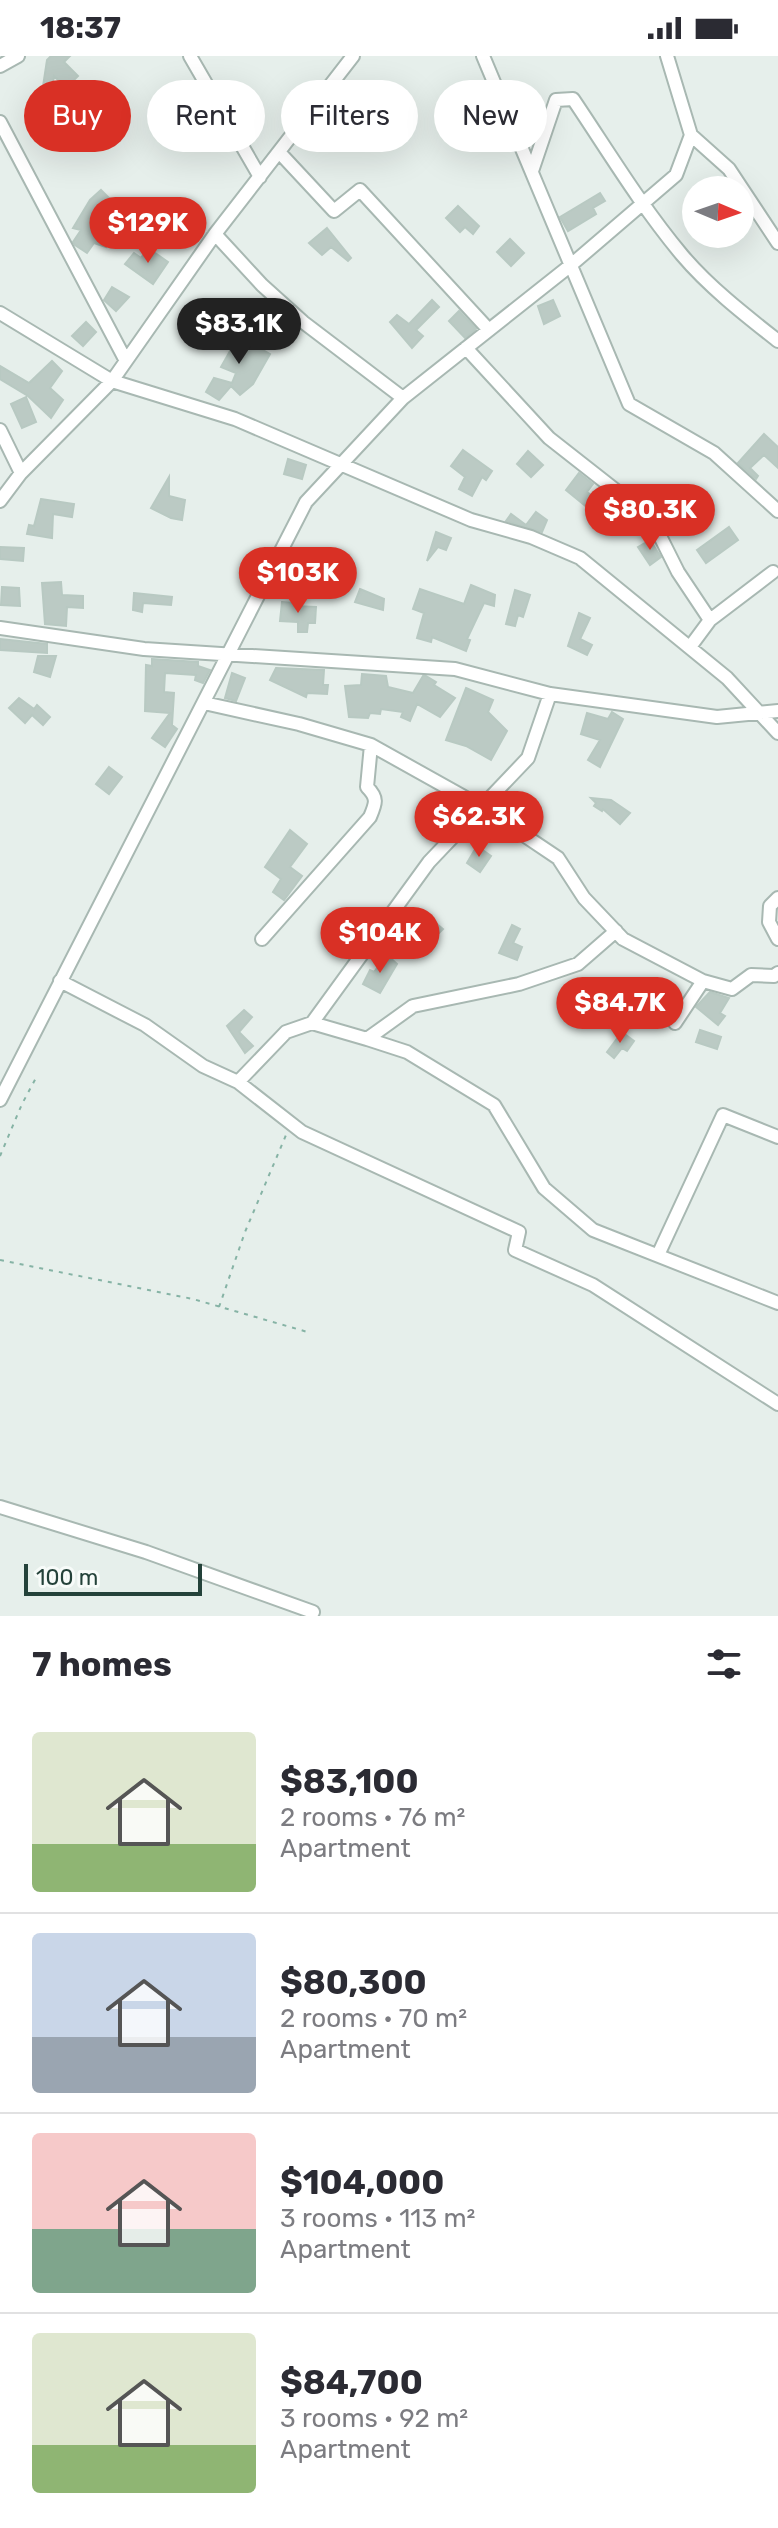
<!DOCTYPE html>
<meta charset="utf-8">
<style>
body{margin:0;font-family:Rubik,sans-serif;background:#f7f7f7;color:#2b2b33;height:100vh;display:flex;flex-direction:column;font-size:30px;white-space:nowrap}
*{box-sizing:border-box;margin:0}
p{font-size:26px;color:#7c7c81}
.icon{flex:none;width:44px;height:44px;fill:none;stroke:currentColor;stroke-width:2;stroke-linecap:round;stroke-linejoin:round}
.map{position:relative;height:1560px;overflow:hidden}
.panel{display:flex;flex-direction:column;background:#fff;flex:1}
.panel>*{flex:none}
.guide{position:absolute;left:24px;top:24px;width:730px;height:72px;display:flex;gap:16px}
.needle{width:52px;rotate:92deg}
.fabs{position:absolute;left:682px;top:120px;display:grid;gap:16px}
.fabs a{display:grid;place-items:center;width:72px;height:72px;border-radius:50%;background:#fff;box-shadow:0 8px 32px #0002;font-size:40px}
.scale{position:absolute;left:24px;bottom:20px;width:178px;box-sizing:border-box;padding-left:8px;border:4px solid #24423a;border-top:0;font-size:22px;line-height:28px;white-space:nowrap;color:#24423a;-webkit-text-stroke:6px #f7fbf9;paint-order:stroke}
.price{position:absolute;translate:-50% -68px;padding:0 18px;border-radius:28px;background:#d93025;color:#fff;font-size:26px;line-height:52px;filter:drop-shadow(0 2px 4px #0008)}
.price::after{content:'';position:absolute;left:50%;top:48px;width:24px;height:18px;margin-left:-12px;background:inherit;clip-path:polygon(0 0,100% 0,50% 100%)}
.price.selected{background:#222;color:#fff}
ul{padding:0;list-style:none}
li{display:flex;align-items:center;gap:24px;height:200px;padding:0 32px}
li+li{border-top:2px solid #e1e1e2}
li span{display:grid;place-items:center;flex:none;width:224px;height:160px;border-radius:8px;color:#555}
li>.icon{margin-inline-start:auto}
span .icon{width:96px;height:96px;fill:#fffc;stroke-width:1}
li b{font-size:34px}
h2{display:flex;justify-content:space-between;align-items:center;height:96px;padding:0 32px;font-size:34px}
.chip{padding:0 28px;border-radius:36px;background:#fff;box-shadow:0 8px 32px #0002;font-size:28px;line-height:72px}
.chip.selected{background:#d93025;color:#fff}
.status{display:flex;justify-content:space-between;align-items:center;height:56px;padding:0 40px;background:#fff;direction:ltr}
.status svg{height:22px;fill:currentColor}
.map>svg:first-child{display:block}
</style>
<div class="status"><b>18:37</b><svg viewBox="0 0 49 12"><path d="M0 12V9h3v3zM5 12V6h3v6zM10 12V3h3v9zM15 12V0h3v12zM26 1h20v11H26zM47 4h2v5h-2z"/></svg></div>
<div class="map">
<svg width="778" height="1560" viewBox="0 0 778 1560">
<rect width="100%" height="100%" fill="#e6efeb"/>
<path fill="#bbcac4" stroke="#b8c9c2" stroke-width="2" d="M 51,0 L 70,0 L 64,6 L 78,20 L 66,32 L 54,20 L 51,38 L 42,37 L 47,4 Z
M 101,134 L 110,143 L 89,162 L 98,169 L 93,177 L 109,182 L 106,191 L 94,187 L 87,197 L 75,189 L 73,186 L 81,174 L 73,172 L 90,144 Z
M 600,137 L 605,145 L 593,152 L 596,158 L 568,175 L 560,161 Z
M 130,149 L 158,159 L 153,172 L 125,161 Z
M 458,150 L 479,170 L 473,178 L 465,171 L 460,176 L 446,162 Z
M 327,172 L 351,202 L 348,205 L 331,191 L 322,199 L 309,187 Z
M 510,183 L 524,197 L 511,210 L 497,196 Z
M 148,192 L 168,206 L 153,228 L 125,208 L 134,197 L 141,202 Z
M 112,231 L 129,241 L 116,255 L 104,244 Z
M 432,244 L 439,251 L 416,274 L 423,280 L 412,292 L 390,266 L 397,259 L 409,268 Z
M 553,244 L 560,260 L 544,268 L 538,250 Z
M 459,255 L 476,273 L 465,282 L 449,265 Z
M 86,266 L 96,276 L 83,290 L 72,280 Z
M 221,270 L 270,298 L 253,328 L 240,339 L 231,330 L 219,344 L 206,336 L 214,322 L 232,327 L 236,317 L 221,311 L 234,288 L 218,275 Z
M 52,305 L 62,315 L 50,332 L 63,344 L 51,362 L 28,340 L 0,323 L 0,310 L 29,327 Z
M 26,341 L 36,366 L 22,372 L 11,348 Z
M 764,378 L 778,391 L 778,412 L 764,399 L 750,412 L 758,420 L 756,423 L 738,407 Z
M 463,394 L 492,415 L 486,424 L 482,421 L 472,440 L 459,433 L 465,421 L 451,410 Z
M 528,395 L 543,409 L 531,421 L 517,408 Z
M 288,403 L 306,409 L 302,423 L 284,418 Z
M 579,417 L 593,428 L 587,436 L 595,442 L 588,452 L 566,434 Z
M 169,421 L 169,440 L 185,444 L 182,464 L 171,462 L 151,452 Z
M 41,443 L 74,448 L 72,461 L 53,458 L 52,482 L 27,478 L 29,469 L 34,470 Z
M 536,456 L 547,464 L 542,476 L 506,465 L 511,458 L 526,469 Z
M 729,471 L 738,484 L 706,507 L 697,494 Z
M 436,476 L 451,482 L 446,494 L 438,491 L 427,505 Z
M 650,484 L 661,501 L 650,509 L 638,491 Z
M 0,491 L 24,492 L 23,505 L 0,503 Z
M 61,526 L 62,539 L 83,540 L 83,552 L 67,551 L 66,570 L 45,568 L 42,527 Z
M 471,529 L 495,539 L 494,550 L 484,547 L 467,583 L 470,584 L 466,595 L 432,581 L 431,586 L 417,582 L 424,557 L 413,553 L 420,533 L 464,548 Z
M 2,531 L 19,532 L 20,550 L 1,549 Z
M 360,533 L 384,543 L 383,554 L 355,546 Z
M 515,534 L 530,539 L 523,561 L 518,559 L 515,570 L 506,568 Z
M 134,537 L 172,541 L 171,549 L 143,547 L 142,556 L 133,554 Z
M 282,546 L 293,547 L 293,550 L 316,551 L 315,567 L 308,567 L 307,576 L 298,576 L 298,566 L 280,565 Z
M 579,557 L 590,562 L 580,583 L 592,589 L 587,599 L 568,590 Z
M 0,583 L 47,588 L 47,597 L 0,594 Z
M 38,600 L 56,600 L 50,621 L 34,616 Z
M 152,603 L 198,606 L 198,610 L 210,614 L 203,627 L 195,624 L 196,619 L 165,617 L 164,636 L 174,637 L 172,669 L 177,673 L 165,691 L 152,682 L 170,657 L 145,655 L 146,609 L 152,610 Z
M 276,612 L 324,614 L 323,629 L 328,629 L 327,638 L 307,637 L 306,641 L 270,624 Z
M 232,617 L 245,622 L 236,645 L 225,642 Z
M 362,618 L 386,620 L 388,631 L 413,637 L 423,620 L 426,620 L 436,626 L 434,629 L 455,642 L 440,661 L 417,648 L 410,665 L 401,661 L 403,656 L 381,653 L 380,658 L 370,657 L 368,662 L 349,661 L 345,630 L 361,629 Z
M 466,632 L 493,644 L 488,656 L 507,675 L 491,704 L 466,690 L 446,684 Z
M 19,642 L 34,653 L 37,649 L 50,661 L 43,669 L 32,659 L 25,667 L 9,652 Z
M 612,656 L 623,663 L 600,711 L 588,704 L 600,684 L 581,678 L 587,657 L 608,663 Z
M 109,711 L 122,721 L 109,738 L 96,728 Z
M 591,742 L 611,744 L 630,757 L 620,768 L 603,753 L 602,755 L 594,750 L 596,747 Z
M 290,774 L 307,788 L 290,811 L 302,820 L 284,844 L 273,836 L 281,823 L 265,811 Z
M 477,790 L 491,800 L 480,816 L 467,807 Z
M 420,854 L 443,873 L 431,885 L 409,868 Z
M 512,869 L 520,873 L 513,887 L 522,891 L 517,904 L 499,897 Z
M 387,899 L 397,908 L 380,937 L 363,928 L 370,914 L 374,916 Z
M 710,936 L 729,942 L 720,957 L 725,960 L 718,969 L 696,951 Z
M 244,954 L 252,961 L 239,976 L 253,990 L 245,997 L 227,970 Z
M 700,974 L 721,981 L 717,993 L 696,986 Z
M 622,976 L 634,985 L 627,995 L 622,992 L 614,1002 L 607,996 Z"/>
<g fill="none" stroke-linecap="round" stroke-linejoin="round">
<g stroke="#a8b8b2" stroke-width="16">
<path id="street" d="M 190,0 L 260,121
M 483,0 L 629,348 L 714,397 L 778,455
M 0,10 L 18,0
M 0,66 L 126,305
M 691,79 L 729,113 L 778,187
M 279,96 L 334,155 L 360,134 L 489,274
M 532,115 L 556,44 L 573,43 C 608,95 641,150 682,199 C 709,231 745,259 778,285
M 215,178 L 262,229 L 303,266 L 403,342
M 0,257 L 112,325 L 235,363 L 471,464 L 531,481 L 580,502 L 727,622 L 778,677
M 466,292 L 549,382 L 628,444 L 659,478 L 678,516 L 710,564
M 0,374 L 21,417
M 0,445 L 21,417 L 112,325 L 215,178 L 353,0
M 0,572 L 144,593 L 455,613 L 550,638 L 717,661 L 778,655
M 690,591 L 710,564 L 773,516
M 204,647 L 299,668 L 371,689 L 482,751 L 558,802 L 584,842 L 623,883 L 703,925
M 778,842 L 770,850 L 769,866 L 778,883
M 262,883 L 370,761 C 376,747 378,742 367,731 L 371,689
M 60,925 L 145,969 L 203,1010 L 238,1026 L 302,1076 L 519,1176 L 515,1194 L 593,1229 L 778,1348
M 312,967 L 429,806 L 528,702 L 550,638
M 675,967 L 703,925 L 732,933 L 751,919 L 774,920 L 778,917
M 367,983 L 407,996 L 494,1049 L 544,1132 L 593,1174 L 778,1247
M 238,1026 L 286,976 L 312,967 L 367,983 L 413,950 L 519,928 L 578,908 L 616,875
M 0,1044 L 306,446 L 403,342 L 571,209 L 676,119 L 691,79 L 667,0
M 658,1199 L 723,1059 L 778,1081
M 0,1451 L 146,1496 L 313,1556"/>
</g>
<path stroke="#86b3a5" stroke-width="2" stroke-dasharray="4 6" stroke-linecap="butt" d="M 0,1100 L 22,1048 L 37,1020
M 0,1204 L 193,1243 L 311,1277
M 219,1251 L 245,1176 L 286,1079"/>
<use href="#street" stroke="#fff" stroke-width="12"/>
</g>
</svg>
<div class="fabs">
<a><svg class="needle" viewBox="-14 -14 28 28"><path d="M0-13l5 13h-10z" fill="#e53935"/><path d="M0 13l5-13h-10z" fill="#7c7c81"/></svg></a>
</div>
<div class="scale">100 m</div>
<b class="price" style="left:148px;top:209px">$129K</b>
<b class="price selected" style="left:239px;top:310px">$83.1K</b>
<b class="price" style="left:650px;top:496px">$80.3K</b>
<b class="price" style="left:298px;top:559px">$103K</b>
<b class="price" style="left:479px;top:803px">$62.3K</b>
<b class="price" style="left:380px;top:919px">$104K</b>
<b class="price" style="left:620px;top:989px">$84.7K</b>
<div class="guide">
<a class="chip selected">Buy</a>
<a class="chip">Rent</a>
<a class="chip">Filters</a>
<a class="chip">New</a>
</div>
</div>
<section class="panel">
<h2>7 homes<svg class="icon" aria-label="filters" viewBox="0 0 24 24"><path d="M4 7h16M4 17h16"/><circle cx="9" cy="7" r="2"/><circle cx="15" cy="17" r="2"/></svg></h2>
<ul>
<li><span style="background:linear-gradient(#dfe7d0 70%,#8fb573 0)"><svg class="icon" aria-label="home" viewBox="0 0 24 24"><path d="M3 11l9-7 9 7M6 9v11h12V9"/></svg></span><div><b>$83,100</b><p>2 rooms · 76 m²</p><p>Apartment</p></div></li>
<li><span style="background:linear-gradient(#c9d6e8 65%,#9aa5b1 0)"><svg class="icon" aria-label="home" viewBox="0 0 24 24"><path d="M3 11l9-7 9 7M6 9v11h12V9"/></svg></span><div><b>$80,300</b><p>2 rooms · 70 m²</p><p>Apartment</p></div></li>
<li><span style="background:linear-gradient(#f6c9c9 60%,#7fa58c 0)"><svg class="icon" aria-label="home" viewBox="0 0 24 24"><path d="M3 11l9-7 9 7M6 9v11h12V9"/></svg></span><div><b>$104,000</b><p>3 rooms · 113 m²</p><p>Apartment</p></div></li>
<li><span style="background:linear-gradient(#dfe7d0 70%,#8fb573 0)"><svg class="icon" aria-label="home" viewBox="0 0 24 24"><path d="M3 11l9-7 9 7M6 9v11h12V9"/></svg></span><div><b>$84,700</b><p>3 rooms · 92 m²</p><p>Apartment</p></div></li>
</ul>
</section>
